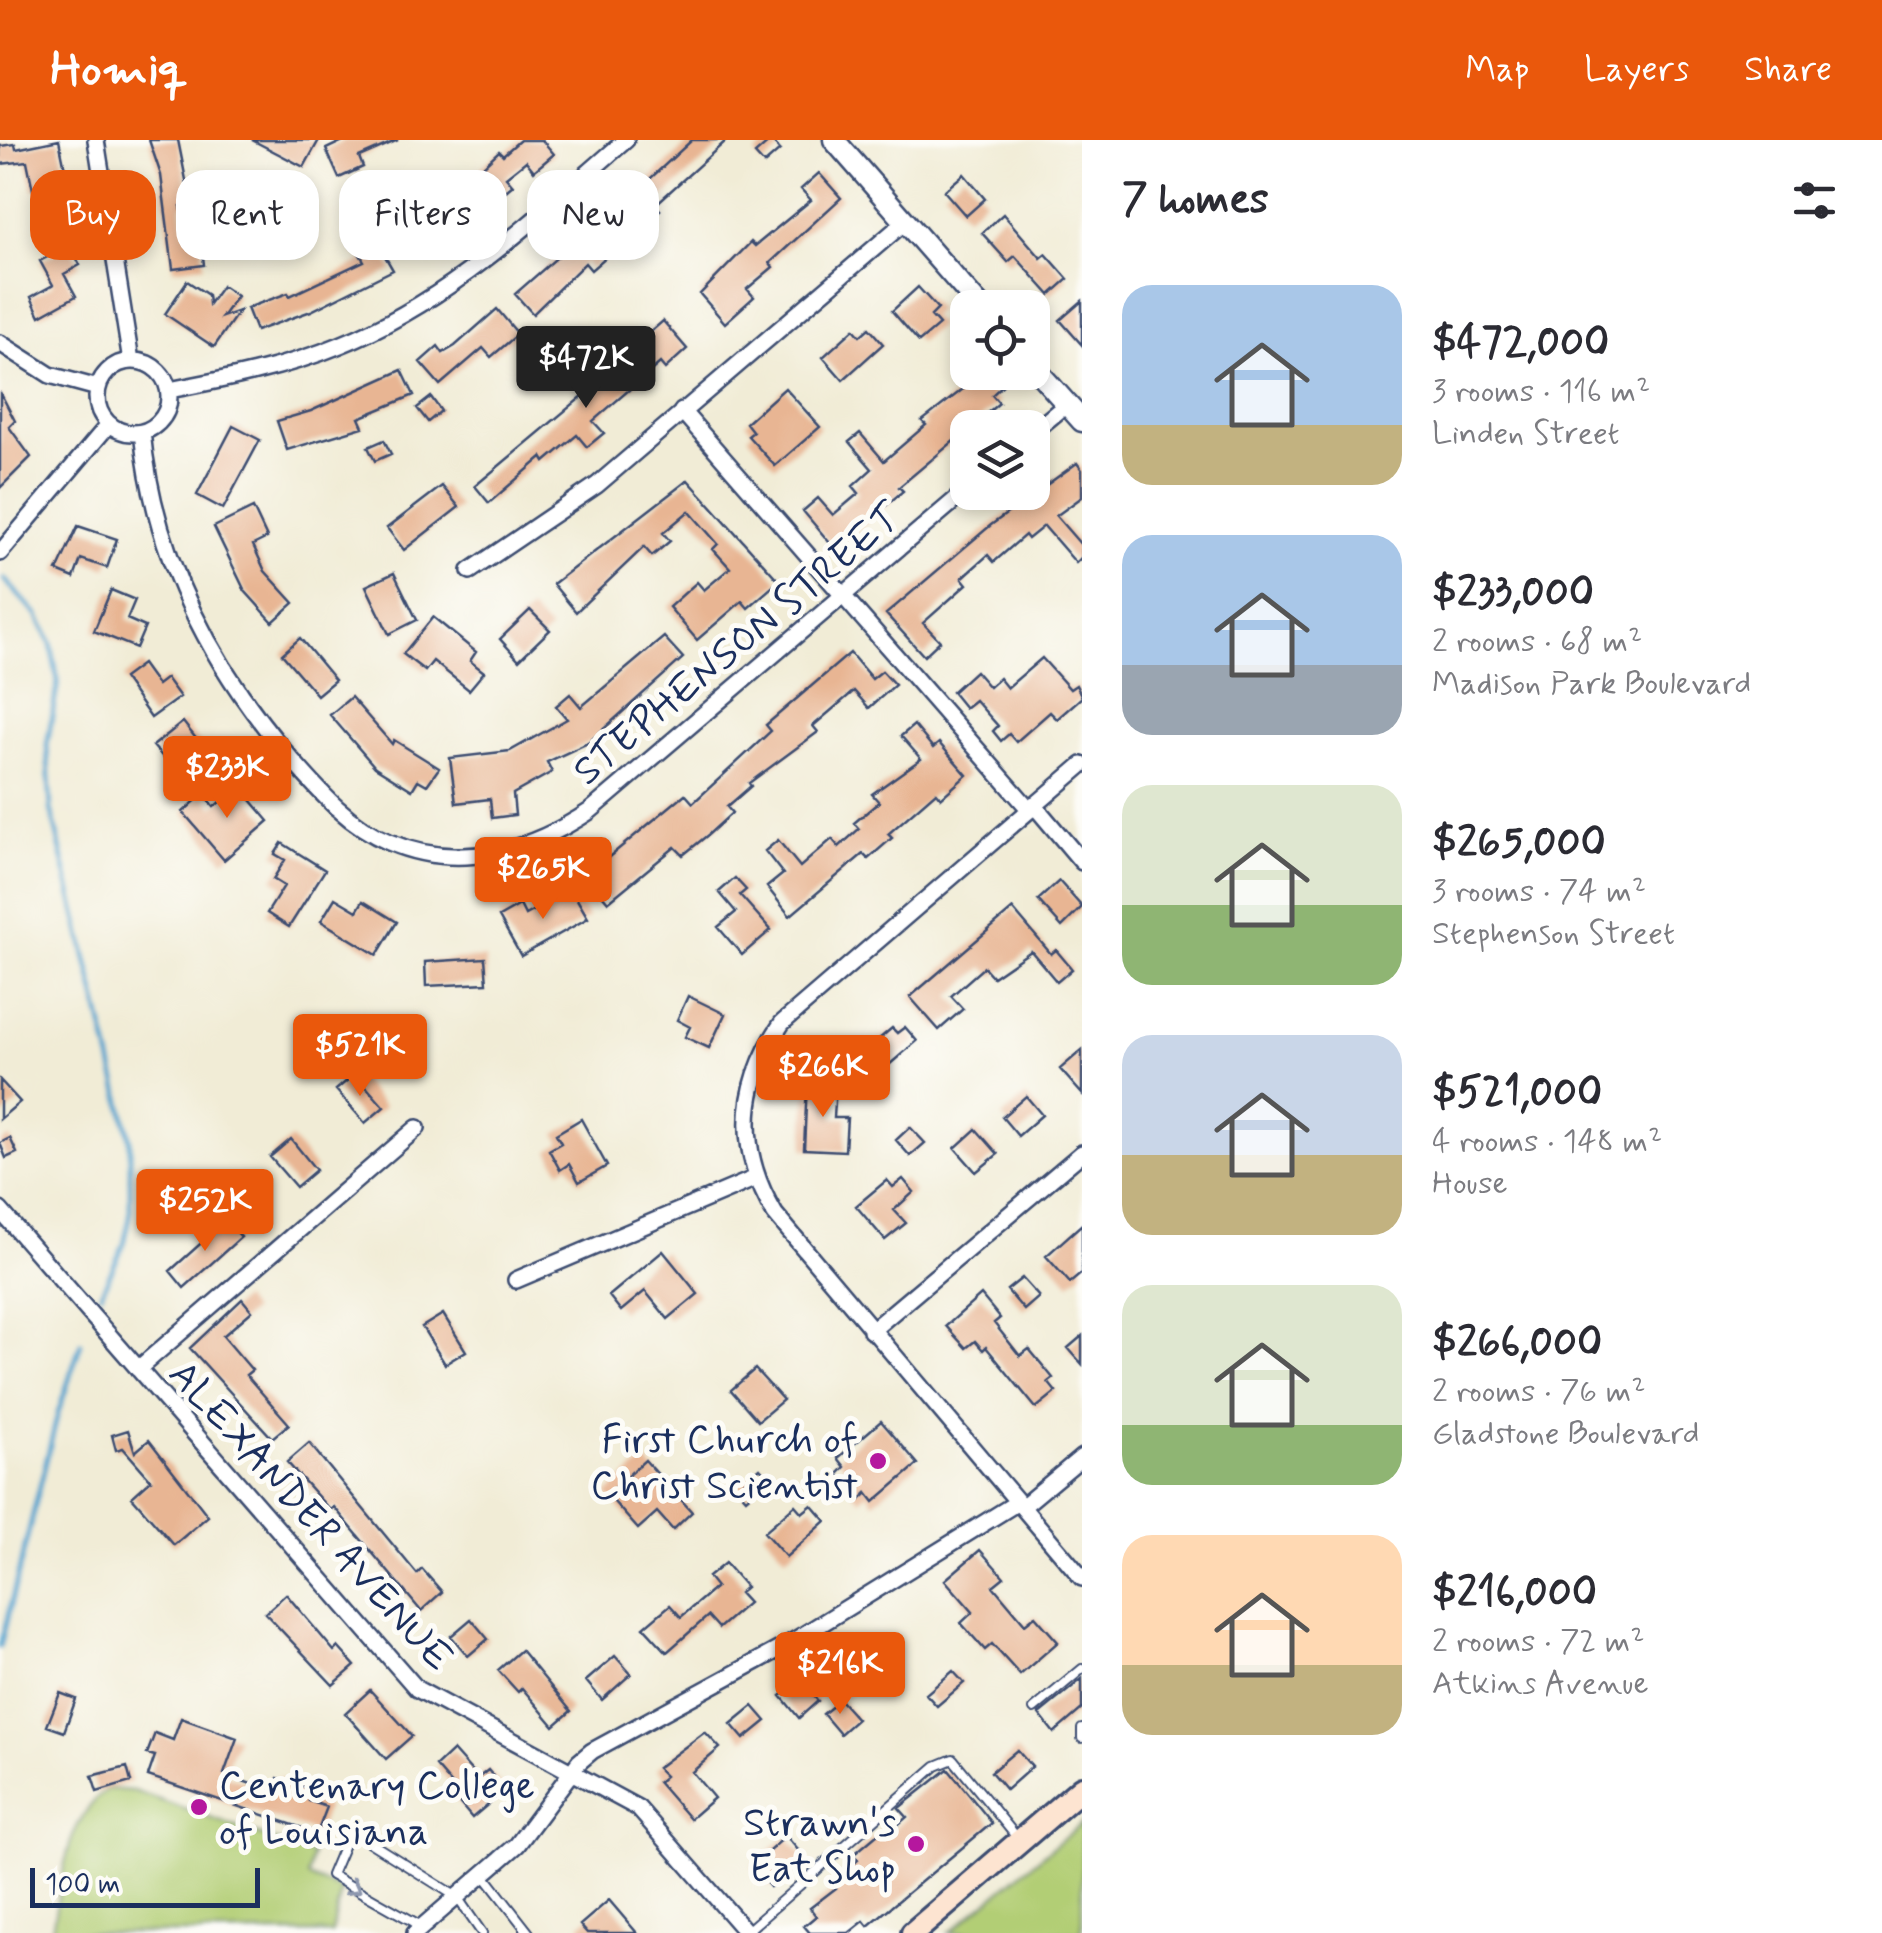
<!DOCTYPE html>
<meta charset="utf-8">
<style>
body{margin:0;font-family:Mynerve,sans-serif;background:#f2f2f3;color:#2b2b33;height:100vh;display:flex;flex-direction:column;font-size:38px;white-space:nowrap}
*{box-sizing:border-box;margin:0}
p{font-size:32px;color:#7c7c81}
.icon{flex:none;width:55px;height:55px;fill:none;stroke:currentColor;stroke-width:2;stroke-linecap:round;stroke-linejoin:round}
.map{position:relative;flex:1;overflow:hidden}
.panel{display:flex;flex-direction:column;background:#fff;width:800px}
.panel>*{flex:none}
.banner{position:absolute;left:30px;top:30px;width:900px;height:90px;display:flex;gap:20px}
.buttons{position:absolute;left:950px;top:150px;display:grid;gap:20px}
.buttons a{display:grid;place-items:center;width:100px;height:100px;border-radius:20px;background:#fff;box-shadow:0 5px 15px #0003;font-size:50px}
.scale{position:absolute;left:30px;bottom:25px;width:230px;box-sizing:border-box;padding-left:10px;border:5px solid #1b2f5e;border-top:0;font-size:28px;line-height:35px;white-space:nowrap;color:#1b2f5e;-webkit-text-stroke:8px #fdfcf7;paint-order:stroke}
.price{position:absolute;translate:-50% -85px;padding:0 22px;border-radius:10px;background:#ea580c;color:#fff;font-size:32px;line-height:65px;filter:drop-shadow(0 2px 5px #0008)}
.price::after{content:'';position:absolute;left:50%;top:60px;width:30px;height:22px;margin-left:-15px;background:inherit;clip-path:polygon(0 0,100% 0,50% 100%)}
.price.on{background:#222;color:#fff}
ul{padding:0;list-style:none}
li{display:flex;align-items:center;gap:30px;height:250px;padding:0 40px}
li span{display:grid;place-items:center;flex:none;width:280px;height:200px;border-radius:30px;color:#555}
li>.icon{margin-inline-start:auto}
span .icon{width:120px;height:120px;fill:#fffc;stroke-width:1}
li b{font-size:42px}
h2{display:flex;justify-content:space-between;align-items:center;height:120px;padding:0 40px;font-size:42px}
.pill{padding:0 35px;border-radius:30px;background:#fff;box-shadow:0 5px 15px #0003;font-size:35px;line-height:90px}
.pill.on{background:#ea580c;color:#fff}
header{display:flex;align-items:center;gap:60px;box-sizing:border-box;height:140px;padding:0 50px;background:#ea580c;color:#fff}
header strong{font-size:48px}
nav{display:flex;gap:55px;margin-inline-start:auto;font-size:35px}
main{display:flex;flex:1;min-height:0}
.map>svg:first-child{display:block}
</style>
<header>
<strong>Homiq</strong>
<nav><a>Map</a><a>Layers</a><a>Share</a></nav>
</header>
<main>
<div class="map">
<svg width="1082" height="1793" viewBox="0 0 1082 1793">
<rect width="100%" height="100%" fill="#fdfcf7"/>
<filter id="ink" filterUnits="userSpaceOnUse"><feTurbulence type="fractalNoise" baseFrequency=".01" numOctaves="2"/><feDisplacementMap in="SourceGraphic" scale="20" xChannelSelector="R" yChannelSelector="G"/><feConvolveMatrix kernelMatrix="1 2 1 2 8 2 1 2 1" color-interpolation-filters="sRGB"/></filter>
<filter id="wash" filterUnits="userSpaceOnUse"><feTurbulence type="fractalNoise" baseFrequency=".0048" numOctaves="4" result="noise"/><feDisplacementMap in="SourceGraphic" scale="40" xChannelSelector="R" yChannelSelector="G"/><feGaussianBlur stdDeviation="2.25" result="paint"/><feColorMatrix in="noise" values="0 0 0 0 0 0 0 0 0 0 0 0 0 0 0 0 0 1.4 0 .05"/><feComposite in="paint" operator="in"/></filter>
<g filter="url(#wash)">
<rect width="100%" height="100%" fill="#f1ecd6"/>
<path fill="#b2ce74" stroke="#667e69" stroke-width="2.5" d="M 109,1649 L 134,1651 L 312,1714 L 308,1737 L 341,1750 L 332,1793 L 51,1793 C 62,1744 64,1678 109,1649 Z
M 1082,1683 L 1082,1793 L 949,1793 Z"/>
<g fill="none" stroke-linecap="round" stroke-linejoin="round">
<path stroke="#55a3ce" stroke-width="5" d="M 4,439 L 37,475 L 51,503 L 58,542 L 47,605 L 51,669 L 130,999 L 130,1077 L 124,1104 L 101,1153
M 0,1507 L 58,1273 L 81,1203"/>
</g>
<g id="blocks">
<path fill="#e8b593" d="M 59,0 L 68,43 L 33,50 L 27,21 L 0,24 L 0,6 L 15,4 L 16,9 Z
M 149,0 L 178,0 L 191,65 L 181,66 L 185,92 L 200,90 L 204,125 L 173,129 L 161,35 Z
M 252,0 L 319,0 L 304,27 Z
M 345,0 L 398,0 L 359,17 L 363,27 L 339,38 L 326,9 Z
M 520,0 L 542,0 L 554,14 L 534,31 L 526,21 L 506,37 L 513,45 L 456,92 L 442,76 L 452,68 L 446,61 L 499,11 L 503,15 Z
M 692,0 L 727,0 L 655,65 L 660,70 L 650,78 L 656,85 L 639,99 L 615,71 Z
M 771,0 L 780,10 L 764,24 L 755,14 Z
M 819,33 L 841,58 L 770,123 L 773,127 L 747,149 L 754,157 L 725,183 L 700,154 L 751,102 L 755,106 L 811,60 L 801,49 Z
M 964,34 L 985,59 L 966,76 L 944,51 Z
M 1003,74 L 1041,118 L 1046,114 L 1068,139 L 1050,155 L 1015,116 L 1008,122 L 982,93 Z
M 594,85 L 615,109 L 591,130 L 585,123 L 533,174 L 515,154 Z
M 371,92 L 393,130 L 311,171 L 256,191 L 247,168 L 288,153 L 290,156 L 364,121 L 353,103 Z
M 70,105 L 80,125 L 64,134 L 76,156 L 40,176 L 31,157 L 53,145 L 40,121 Z
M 187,141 L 208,155 L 209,164 L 222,146 L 237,156 L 222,177 L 239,171 L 214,207 L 165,174 Z
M 918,147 L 938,169 L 931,176 L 939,185 L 919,202 L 892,171 Z
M 1082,161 L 1082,205 L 1060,180 Z
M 497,169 L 518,194 L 491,217 L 483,208 L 440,245 L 420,222 L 438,206 L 443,213 L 455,206 Z
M 663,181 L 687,209 L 665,229 L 660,223 L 593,281 L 604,293 L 587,307 L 577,295 L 545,322 L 542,317 L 489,363 L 475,346 L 644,205 L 640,201 Z
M 869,188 L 883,204 L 843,240 L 823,217 L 854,189 L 860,196 Z
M 534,202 L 548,217 L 535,229 L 521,213 Z
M 402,230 L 414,255 L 359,278 L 363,287 L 287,310 L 277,281 L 311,271 Z
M 985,232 L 996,232 L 1005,243 L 992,255 L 999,263 L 899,347 L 903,351 L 835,409 L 803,371 L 818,358 L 833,375 L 859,353 L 853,346 L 872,329 L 849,302 L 860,293 L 884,321 L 926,285 L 922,281 Z
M 785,248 L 820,287 L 775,326 L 748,296 L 753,292 L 746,283 Z
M 0,252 L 15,281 L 9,287 L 31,317 L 0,348 Z
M 431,257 L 441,271 L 428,282 L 417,268 Z
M 233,286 L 260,300 L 223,369 L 197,355 Z
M 384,300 L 391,314 L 375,321 L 368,307 Z
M 1077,323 L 1082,330 L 1082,357 L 1056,376 L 1082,406 L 1082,417 L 1076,423 L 1044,386 L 1028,399 L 1025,395 L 994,422 L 988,415 L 962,438 L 967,444 L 923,483 L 940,501 L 924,516 L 886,474 L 991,385 Z
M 688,340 L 779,441 L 748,468 L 742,461 L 697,500 L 669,467 L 697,442 L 704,450 L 730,428 L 713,409 L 718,404 L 689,371 L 663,393 L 670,401 L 652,416 L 644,407 L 576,472 L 553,444 Z
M 442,346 L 459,367 L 404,410 L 387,388 Z
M 253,368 L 267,398 L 253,405 L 265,431 L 294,463 L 273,482 L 245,451 L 214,387 Z
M 78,386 L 117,399 L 107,428 L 81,419 L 74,438 L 57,431 Z
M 394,433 L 417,480 L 389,494 L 366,446 Z
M 111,450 L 135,460 L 127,479 L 145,487 L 136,508 L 94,491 Z
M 530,470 L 550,490 L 519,520 L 500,499 Z
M 433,477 L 476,512 L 470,521 L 484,532 L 469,550 L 433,521 L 425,531 L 403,514 Z
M 664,497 L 683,518 L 588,603 L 547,622 L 552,632 L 513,654 L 515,675 L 492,678 L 490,659 L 456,663 L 450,618 L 510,611 L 567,579 L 556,566 L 570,554 L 581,567 Z
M 300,498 L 335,540 L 317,555 L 282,514 Z
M 850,513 L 872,539 L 882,531 L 895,545 L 869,568 L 854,551 L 813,586 L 818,592 L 749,643 L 751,646 L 727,667 L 732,673 L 709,694 L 683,715 L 675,707 L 608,762 L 586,736 L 685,654 L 693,663 L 771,591 L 766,585 Z
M 1042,518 L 1070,549 L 1076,545 L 1082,557 L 1057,579 L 1050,572 L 1016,602 L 1009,594 L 1001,601 L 993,591 L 998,586 L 975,560 L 965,568 L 952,552 L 975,531 L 989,547 L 999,538 L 1007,548 Z
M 142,524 L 157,545 L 166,538 L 180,557 L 151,578 L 123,538 Z
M 351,557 L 392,604 L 394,600 L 439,628 L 427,645 L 418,640 L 412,650 L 375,627 L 330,575 Z
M 183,582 L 209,615 L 188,632 L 175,615 L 167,622 L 153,606 Z
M 914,585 L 933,608 L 939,603 L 967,635 L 941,658 L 936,652 L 888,694 L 892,698 L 868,719 L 863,714 L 790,776 L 767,747 L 783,734 L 765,711 L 778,700 L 800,727 L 832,699 L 839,707 L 859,689 L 854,683 L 879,662 L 872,654 L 921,619 L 901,596 Z
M 239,646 L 269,681 L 224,720 L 183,672 L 203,654 L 214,667 Z
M 282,703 L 325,730 L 289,787 L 267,773 L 284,746 L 273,739 L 285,720 L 275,714 Z
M 735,738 L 746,750 L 740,755 L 771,790 L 742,815 L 718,787 L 736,772 L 719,752 Z
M 1059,741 L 1082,767 L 1062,787 L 1038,760 Z
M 571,749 L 588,778 L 521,816 L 499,777 L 520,765 L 525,775 Z
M 335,758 L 357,771 L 363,761 L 397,782 L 377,815 L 321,781 Z
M 1013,769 L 1051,814 L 1056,810 L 1072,829 L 1057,842 L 1031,811 L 993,837 L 984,827 L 951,856 L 963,869 L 939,890 L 910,857 Z
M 485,818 L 487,843 L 426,846 L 425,822 Z
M 688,856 L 725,874 L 709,908 L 685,897 L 690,887 L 677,880 Z
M 905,887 L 917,901 L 882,931 L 865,911 L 892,888 L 897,893 Z
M 1082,910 L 1082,954 L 1060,929 Z
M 355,934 L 384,967 L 365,983 L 336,950 Z
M 0,940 L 20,962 L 0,979 Z
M 807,943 L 836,945 L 834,978 L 847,978 L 845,1011 L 804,1009 Z
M 1026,956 L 1042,975 L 1018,996 L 1002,977 Z
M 581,979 L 607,1026 L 579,1042 L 569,1024 L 560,1030 L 549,1010 L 561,1003 L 556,994 Z
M 910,987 L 925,1003 L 910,1016 L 896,1000 Z
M 976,989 L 998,1014 L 976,1032 L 955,1008 Z
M 10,998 L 17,1013 L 6,1018 L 0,1003 Z
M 291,999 L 316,1030 L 296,1047 L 270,1017 Z
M 903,1039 L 914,1052 L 894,1070 L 906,1083 L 885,1100 L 856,1066 L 887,1040 L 893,1047 Z
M 227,1080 L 241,1097 L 184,1148 L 170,1131 Z
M 1082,1084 L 1082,1133 L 1070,1143 L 1046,1116 Z
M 663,1111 L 698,1154 L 668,1179 L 645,1151 L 621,1171 L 609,1156 Z
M 1022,1138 L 1039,1157 L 1024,1170 L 1007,1150 Z
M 981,1155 L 1000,1178 L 994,1183 L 1020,1216 L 1029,1209 L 1053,1238 L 1048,1242 L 1056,1252 L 1036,1268 L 986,1207 L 983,1210 L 975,1201 L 966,1208 L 946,1186 Z
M 242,1159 L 252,1171 L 223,1196 L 252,1230 L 246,1235 L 289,1284 L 272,1298 L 190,1208 Z
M 443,1174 L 466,1211 L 445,1224 L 422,1187 Z
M 1082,1196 L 1082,1224 L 1068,1208 Z
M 755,1229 L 783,1260 L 758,1281 L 731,1250 Z
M 881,1281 L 918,1324 L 874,1362 L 867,1353 L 860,1360 L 838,1334 L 845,1327 L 838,1318 Z
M 128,1290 L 135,1312 L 149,1300 L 208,1376 L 174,1405 L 132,1357 L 151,1340 L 123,1308 L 116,1310 L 112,1295 Z
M 309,1303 L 417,1434 L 422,1429 L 442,1452 L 421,1471 L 334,1367 L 330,1370 L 287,1322 Z
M 645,1320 L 692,1372 L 673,1390 L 657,1372 L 638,1389 L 607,1354 Z
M 760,1328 L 769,1338 L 746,1358 L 737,1348 Z
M 795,1365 L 802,1373 L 812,1365 L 826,1381 L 786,1417 L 764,1392 Z
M 980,1410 L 1004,1437 L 993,1446 L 1025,1484 L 1035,1476 L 1058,1502 L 1020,1535 L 992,1504 L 985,1510 L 961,1483 L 973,1472 L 945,1440 Z
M 725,1423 L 746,1447 L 739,1453 L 748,1463 L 719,1488 L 708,1476 L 667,1512 L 644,1487 L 670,1465 L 681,1477 L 716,1447 L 708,1437 Z
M 286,1454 L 334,1511 L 338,1507 L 355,1526 L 333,1545 L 265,1473 Z
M 471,1479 L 488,1499 L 468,1516 L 451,1496 Z
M 521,1510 L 571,1571 L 554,1586 L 522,1548 L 518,1552 L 498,1530 Z
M 615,1516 L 631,1534 L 602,1560 L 586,1541 Z
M 953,1531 L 964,1543 L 937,1566 L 926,1554 Z
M 1082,1539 L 1082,1569 L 1054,1593 L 1039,1574 Z
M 800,1540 L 818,1561 L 799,1578 L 781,1556 Z
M 370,1550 L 412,1596 L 386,1619 L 345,1573 Z
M 60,1553 L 76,1559 L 64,1592 L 47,1586 Z
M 840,1560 L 857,1579 L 840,1594 L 823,1574 Z
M 753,1566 L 766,1581 L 744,1599 L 731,1584 Z
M 181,1578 L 237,1598 L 224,1634 L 273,1652 L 278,1638 L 313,1650 L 309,1661 L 327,1667 L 317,1693 L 148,1636 L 155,1616 L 147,1614 L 155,1593 L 173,1600 Z
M 705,1592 L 720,1608 L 692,1632 L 714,1658 L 690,1679 L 658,1642 L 665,1636 L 657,1628 Z
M 453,1610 L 478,1638 L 488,1630 L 505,1650 L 472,1678 L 455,1658 L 460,1654 L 436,1626 Z
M 1017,1610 L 1032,1627 L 1006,1650 L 991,1632 Z
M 127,1627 L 131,1642 L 97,1652 L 92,1636 Z
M 948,1629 L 992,1683 L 868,1786 L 864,1781 L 849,1793 L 810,1793 L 804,1786 L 816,1776 L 810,1768 L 836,1748 L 832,1743 L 858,1720 L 853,1715 L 884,1689 L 887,1694 L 907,1677 L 899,1668 Z
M 786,1696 L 805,1718 L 770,1747 L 752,1726 Z
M 609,1760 L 637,1793 L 587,1793 L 580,1785 Z"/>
</g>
</g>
<g filter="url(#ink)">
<use href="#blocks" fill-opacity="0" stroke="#3b4b70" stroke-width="2.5"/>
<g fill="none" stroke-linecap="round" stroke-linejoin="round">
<g stroke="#3b4b70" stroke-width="12">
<path id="service" d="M 1034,1569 L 1082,1529
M 1082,1589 L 1082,1598
M 483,1734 L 529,1793
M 423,1787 L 331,1735 L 350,1690 L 457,1757 L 482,1793
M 746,1792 L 936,1626 L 953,1619 L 1019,1700"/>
</g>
<g stroke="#3b4b70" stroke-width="20">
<path id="minor" d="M 96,0 L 131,221
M 0,203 L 50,235 L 98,248
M97 257a36 36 0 1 1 72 0a36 36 0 1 1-72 0Z
M 169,250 C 227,239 285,228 340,205 C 451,161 537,76 626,0
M 682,271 L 1030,670
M 142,292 C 154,415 210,525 291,619 C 320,652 348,685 389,702 C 459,732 530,711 590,671 L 968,349
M 1032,293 L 1067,264
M 0,413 L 109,284
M 470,431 L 597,345 L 906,81
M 1082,625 L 782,883 C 740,945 736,1009 775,1074 L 1082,1438
M 1034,665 L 1082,722
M 0,1070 L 417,1549 L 638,1668 L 747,1793
M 516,1140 L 756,1038
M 871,1191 L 1082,1013
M 138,1229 L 417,988
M 1022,1367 L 1082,1317
M 415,1793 L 517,1705 L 579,1622 L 592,1611 L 787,1505 L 1018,1362"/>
</g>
<g stroke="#3b4b70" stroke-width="25">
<path id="tertiary" d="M 834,0 L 981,168
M 1032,225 L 1082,281"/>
</g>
<g stroke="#3b4b70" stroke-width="28">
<path id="secondary" d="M 913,1793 L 1082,1648"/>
</g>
<use href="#service" stroke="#fff" stroke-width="8"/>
<use href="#minor" stroke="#fff" stroke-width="15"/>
<use href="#tertiary" stroke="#fff" stroke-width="20"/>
<use href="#secondary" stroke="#fde4d1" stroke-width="22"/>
</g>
<defs><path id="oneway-chevron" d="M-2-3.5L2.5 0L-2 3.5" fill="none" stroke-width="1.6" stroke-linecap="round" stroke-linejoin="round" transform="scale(2.5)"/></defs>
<use stroke="#8d97ae" href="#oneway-chevron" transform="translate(354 1748) rotate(29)"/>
</g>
<g fill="#b5179e" stroke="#fdfcf7" stroke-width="4">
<circle cx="878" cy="1321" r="10"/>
<circle cx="199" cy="1667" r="10"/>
<circle cx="916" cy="1704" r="10"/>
</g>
<g text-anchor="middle" stroke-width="10" stroke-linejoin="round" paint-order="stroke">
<g font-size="40" fill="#1b2f5e" stroke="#fdfcf7">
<text transform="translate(736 503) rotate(-40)" y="14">STEPHENSON STREET</text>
<text transform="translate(312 1375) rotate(48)" y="14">ALEXANDER AVENUE</text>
</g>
<g font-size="40" fill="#1b2f5e" stroke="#fdfcf7" text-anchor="end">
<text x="858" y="1312">First Church of<tspan x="858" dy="46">Christ Scientist</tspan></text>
<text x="219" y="1658" text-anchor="start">Centenary College<tspan x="219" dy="46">of Louisiana</tspan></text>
<text x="896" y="1695">Strawn's<tspan x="896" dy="46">Eat Shop</tspan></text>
</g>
</g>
</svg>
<div class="buttons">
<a><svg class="icon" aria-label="locate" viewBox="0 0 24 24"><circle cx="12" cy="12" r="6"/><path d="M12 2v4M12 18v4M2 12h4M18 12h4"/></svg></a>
<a><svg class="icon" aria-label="layers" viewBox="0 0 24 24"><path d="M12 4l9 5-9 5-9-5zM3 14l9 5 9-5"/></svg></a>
</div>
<div class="scale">100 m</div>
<b class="price on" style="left:586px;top:271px">$472K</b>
<b class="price" style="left:227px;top:681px">$233K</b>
<b class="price" style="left:543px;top:782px">$265K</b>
<b class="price" style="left:360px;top:959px">$521K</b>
<b class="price" style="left:823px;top:980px">$266K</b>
<b class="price" style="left:205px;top:1114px">$252K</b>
<b class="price" style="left:840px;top:1577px">$216K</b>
<div class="banner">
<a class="pill on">Buy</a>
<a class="pill">Rent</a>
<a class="pill">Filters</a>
<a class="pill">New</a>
</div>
</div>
<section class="panel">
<h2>7 homes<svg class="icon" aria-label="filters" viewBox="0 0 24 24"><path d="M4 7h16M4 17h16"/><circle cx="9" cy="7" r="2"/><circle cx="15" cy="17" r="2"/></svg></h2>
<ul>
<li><span style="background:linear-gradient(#a9c7e8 70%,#c2b280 0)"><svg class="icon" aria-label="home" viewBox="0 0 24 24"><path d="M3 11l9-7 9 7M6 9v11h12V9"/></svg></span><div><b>$472,000</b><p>3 rooms · 116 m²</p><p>Linden Street</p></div></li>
<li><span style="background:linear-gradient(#a9c7e8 65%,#9aa5b1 0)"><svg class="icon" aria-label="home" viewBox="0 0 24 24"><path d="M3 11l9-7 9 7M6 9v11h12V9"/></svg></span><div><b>$233,000</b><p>2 rooms · 68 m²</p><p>Madison Park Boulevard</p></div></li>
<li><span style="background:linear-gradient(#dfe7d0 60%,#8fb573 0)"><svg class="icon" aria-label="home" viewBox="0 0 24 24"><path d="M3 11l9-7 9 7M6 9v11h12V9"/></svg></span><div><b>$265,000</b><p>3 rooms · 74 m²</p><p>Stephenson Street</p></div></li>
<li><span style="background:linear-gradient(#c9d6e8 60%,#c2b280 0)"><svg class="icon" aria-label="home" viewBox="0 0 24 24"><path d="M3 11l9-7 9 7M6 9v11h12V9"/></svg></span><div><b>$521,000</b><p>4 rooms · 148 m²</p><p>House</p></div></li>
<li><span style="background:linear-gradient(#dfe7d0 70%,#8fb573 0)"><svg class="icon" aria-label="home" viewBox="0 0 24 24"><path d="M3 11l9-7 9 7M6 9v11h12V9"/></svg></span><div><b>$266,000</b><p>2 rooms · 76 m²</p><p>Gladstone Boulevard</p></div></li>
<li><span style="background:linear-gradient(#ffd9b3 65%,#c2b280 0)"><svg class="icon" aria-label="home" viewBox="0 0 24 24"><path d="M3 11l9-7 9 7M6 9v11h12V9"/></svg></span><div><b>$216,000</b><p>2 rooms · 72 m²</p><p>Atkins Avenue</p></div></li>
</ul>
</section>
</main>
